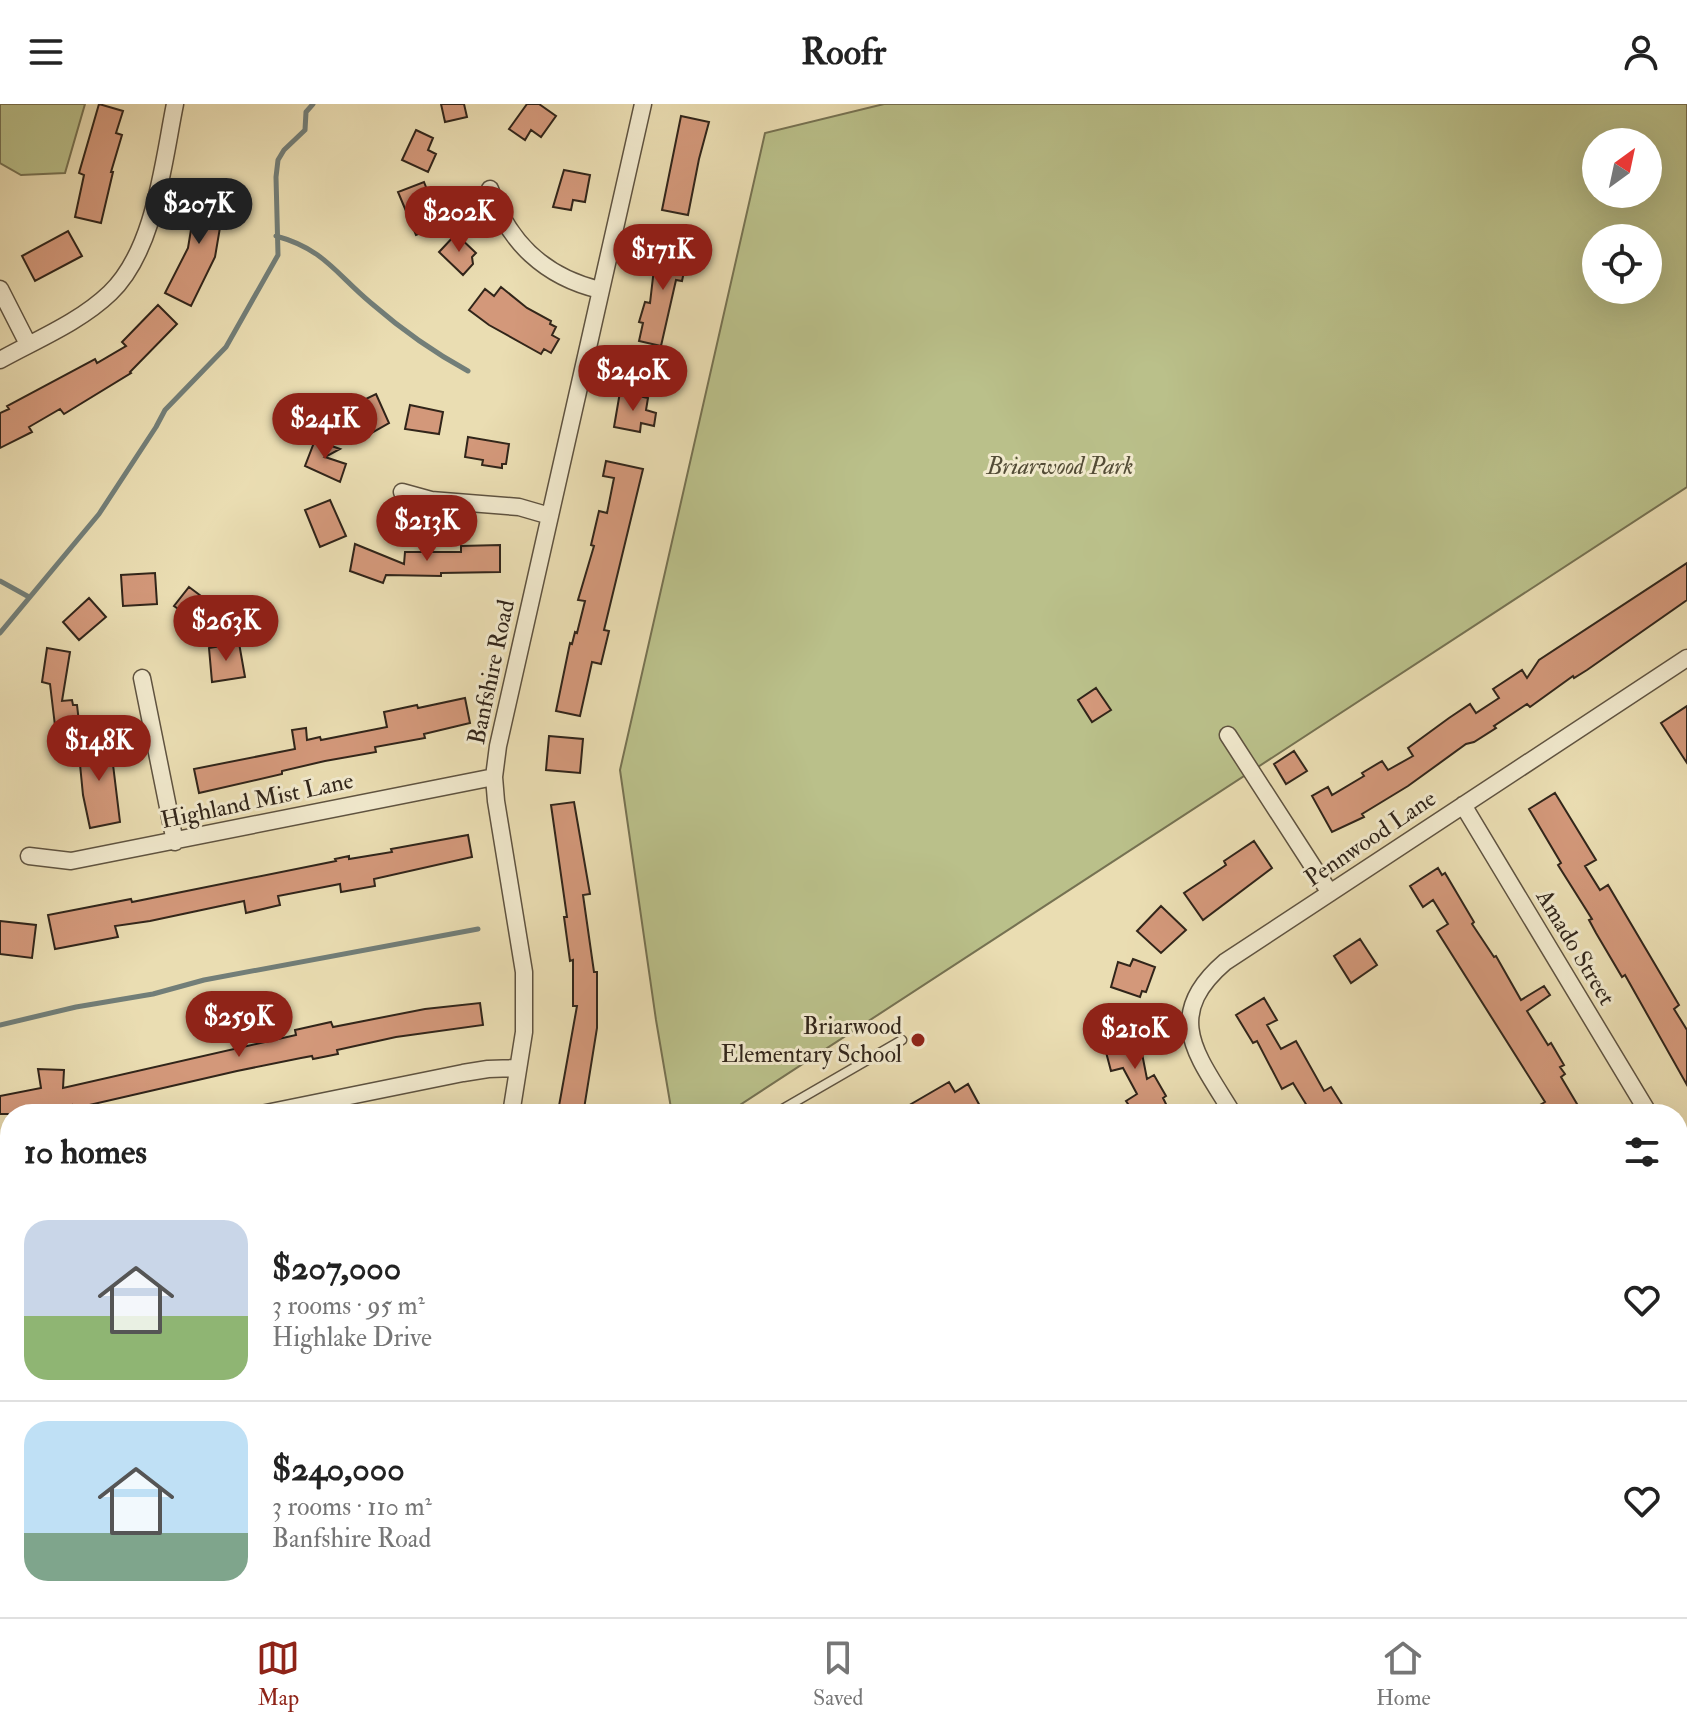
<!DOCTYPE html>
<meta charset="utf-8">
<style>
body{margin:0;font-family:"IM FELL Double Pica",serif;background:#f6f6f6;color:#222;height:100vh;display:flex;flex-direction:column;font-size:30px;white-space:nowrap}
*{box-sizing:border-box;margin:0}
p{font-size:26px;color:#767676}
.icon{flex:none;width:44px;height:44px;fill:none;stroke:currentColor;stroke-width:2;stroke-linecap:round;stroke-linejoin:round}
.map{position:relative;flex:1;overflow:hidden}
.drawer{position:absolute;left:0px;top:1000px;width:1688px;height:514px;display:flex;flex-direction:column;background:#fff;border-radius:32px 32px 0 0;box-shadow:0 8px 32px #0002}
.drawer>*{flex:none}
.needle{width:52px;rotate:33deg}
.buttons{position:absolute;left:1582px;top:24px;display:grid;gap:16px}
.buttons a{display:grid;place-items:center;width:80px;height:80px;border-radius:50%;background:#fff;box-shadow:0 8px 32px #0002;font-size:40px}
.price{position:absolute;translate:-50% -68px;padding:0 18px;border-radius:28px;background:#8f2418;color:#fff;font-size:26px;line-height:52px;filter:drop-shadow(0 2px 4px #0008)}
.price::after{content:'';position:absolute;left:50%;top:48px;width:24px;height:18px;margin-left:-12px;background:inherit;clip-path:polygon(0 0,100% 0,50% 100%)}
.price.on{background:#222;color:#fff}
ul{padding:0;list-style:none}
li{display:flex;align-items:center;gap:24px;height:200px;padding:0 24px}
li+li{border-top:2px solid #e0e0e0}
li span{display:grid;place-items:center;flex:none;width:224px;height:160px;border-radius:24px;color:#555}
li>.icon{margin-inline-start:auto}
span .icon{width:96px;height:96px;fill:#fffc;stroke-width:1}
li b{font-size:34px}
h2{display:flex;justify-content:space-between;align-items:center;height:96px;padding:0 24px;font-size:34px}
header{display:flex;justify-content:space-between;align-items:center;height:104px;padding:0 24px;background:#fff;font-size:36px;font-weight:800}
.tabs{display:flex;justify-content:space-around;align-items:center;height:112px;border-top:2px solid #e0e0e0;background:#fff;font-size:22px;color:#767676}
.tabs a{display:grid;justify-items:center;gap:4px}
.tabs .on{color:#8f2418}
.map>svg:first-child{display:block}
</style>
<header><svg class="icon" aria-label="menu" viewBox="0 0 24 24"><path d="M4 6h16M4 12h16M4 18h16"/></svg>Roofr<svg class="icon" aria-label="person" viewBox="0 0 24 24"><circle cx="12" cy="8" r="4"/><path d="M4 21q1-7 8-7t8 7"/></svg></header>
<div class="map">
<svg width="1687" height="1513" viewBox="0 0 1687 1513">
<rect width="100%" height="100%" fill="#eaddb2"/>
<filter id="stains"><feTurbulence type="fractalNoise" baseFrequency=".0025" numOctaves="4"/><feColorMatrix values="0 0 0 0 .2 0 0 0 0 .09 0 0 0 0 .02 0 0 0 .5 -.17"/></filter>
<radialGradient id="worn" r=".72"><stop offset=".6" stop-color="#630" stop-opacity="0"/><stop offset="1" stop-color="#630" stop-opacity=".3"/></radialGradient>
<path fill="#bac08a" stroke="#767252" stroke-width="2" fill-rule="evenodd" d="M 0,0 L 85,0 L 65,69 L 21,71 L 0,59 Z
M 884,0 L 1687,0 L 1687,383 L 726,1010 L 672,1010 L 656,916 L 620,666 L 765,29 ZM 1596,38 L 1648,38 L 1648,90 L 1596,90 ZM 1596,134 L 1648,134 L 1648,186 L 1596,186 Z"/>
<g fill="none" stroke-linecap="round" stroke-linejoin="round">
<path stroke="#727e78" stroke-width="5" d="M 276,132 C 324,145 336,170 371,199 C 401,225 433,248 468,267
M 0,477 L 29,493
M 0,529 L 99,410 L 156,323 L 165,306 L 226,243 L 278,151 L 276,73 L 278,56 L 284,46 L 305,26 L 306,8 L 313,0
M 0,921 L 76,903 L 153,890 L 204,876 L 478,825"/>
</g>
<path fill="#d3987a" stroke="#31251a" stroke-width="2" d="M 99,0 L 123,7 L 116,29 L 122,31 L 111,68 L 113,68 L 101,119 L 75,113 L 84,71 L 79,69 Z
M 441,0 L 464,0 L 467,13 L 445,18 Z
M 527,0 L 539,0 L 556,12 L 541,33 L 531,26 L 525,36 L 509,25 Z
M 681,12 L 709,18 L 699,55 L 688,111 L 662,106 Z
M 416,26 L 433,34 L 428,46 L 436,50 L 428,68 L 402,56 Z
M 564,66 L 590,71 L 585,98 L 573,96 L 571,106 L 553,103 Z
M 424,78 L 441,121 L 416,131 L 398,88 Z
M 198,83 L 226,88 L 215,153 L 191,202 L 165,189 L 188,144 Z
M 68,127 L 82,152 L 35,177 L 22,152 Z
M 456,130 L 476,149 L 472,153 L 473,160 L 463,171 L 439,148 Z
M 673,135 L 690,139 L 682,177 L 676,176 L 661,242 L 639,237 L 643,219 L 639,218 L 645,198 L 650,199 L 655,156 L 659,157 L 662,145 L 670,146 Z
M 501,183 L 527,204 L 551,217 L 550,220 L 556,223 L 552,231 L 559,235 L 551,249 L 544,245 L 541,250 L 489,221 L 469,206 L 485,185 L 494,192 Z
M 158,201 L 177,220 L 130,268 L 131,269 L 64,310 L 60,305 L 29,323 L 32,328 L 0,344 L 0,309 L 9,305 L 7,302 L 95,255 L 97,259 L 126,242 L 122,238 Z
M 620,288 L 648,294 L 646,306 L 656,309 L 654,322 L 641,319 L 640,328 L 614,323 Z
M 376,290 L 389,319 L 359,336 L 345,305 Z
M 410,301 L 443,308 L 439,330 L 405,325 Z
M 468,333 L 509,340 L 506,360 L 502,360 L 502,364 L 482,361 L 483,356 L 465,353 Z
M 315,336 L 340,345 L 325,353 L 346,360 L 340,378 L 305,362 Z
M 606,357 L 643,365 L 604,526 L 609,527 L 601,560 L 592,558 L 580,612 L 556,607 L 570,539 L 572,540 L 575,528 L 577,529 L 585,497 L 578,496 L 594,442 L 591,441 L 599,407 L 607,409 L 614,374 L 603,372 Z
M 330,396 L 346,432 L 320,443 L 305,406 Z
M 355,440 L 404,460 L 405,448 L 461,448 L 461,442 L 500,441 L 500,468 L 441,469 L 441,472 L 386,471 L 383,479 L 350,467 Z
M 1687,459 L 1687,496 L 1587,566 L 1574,574 L 1573,572 L 1530,603 L 1527,600 L 1494,622 L 1496,624 L 1474,638 L 1466,640 L 1408,682 L 1362,710 L 1364,713 L 1332,728 L 1312,692 L 1328,683 L 1332,691 L 1364,672 L 1362,669 L 1382,657 L 1388,666 L 1413,652 L 1408,644 L 1449,614 L 1470,600 L 1476,609 L 1499,594 L 1493,585 L 1522,566 L 1527,574 L 1539,556 Z
M 155,469 L 157,500 L 123,502 L 121,471 Z
M 189,483 L 217,504 L 210,513 L 213,515 L 203,528 L 192,519 L 194,516 L 174,502 Z
M 89,494 L 106,513 L 79,536 L 63,518 Z
M 239,539 L 245,573 L 212,578 L 209,544 Z
M 47,544 L 70,548 L 62,597 L 72,596 L 73,601 L 77,601 L 80,627 L 56,630 L 50,580 L 42,578 Z
M 1096,584 L 1111,606 L 1092,618 L 1078,596 Z
M 465,594 L 470,619 L 424,630 L 425,634 L 375,643 L 376,648 L 325,657 L 282,667 L 282,670 L 199,689 L 194,665 L 295,645 L 292,626 L 306,624 L 307,636 L 320,633 L 321,636 L 387,623 L 384,608 L 417,601 L 418,604 Z
M 1687,602 L 1687,659 L 1661,619 Z
M 549,632 L 583,635 L 580,669 L 546,666 Z
M 110,636 L 120,718 L 90,724 L 83,691 L 78,640 Z
M 1294,647 L 1307,667 L 1286,680 L 1274,660 Z
M 1555,689 L 1596,756 L 1585,762 L 1600,786 L 1608,781 L 1679,901 L 1674,905 L 1687,926 L 1687,981 L 1625,871 L 1622,873 L 1596,829 L 1589,816 L 1592,815 L 1558,761 L 1561,759 L 1529,705 Z
M 574,698 L 590,790 L 583,791 L 594,868 L 597,868 L 597,924 L 584,1005 L 559,1002 L 577,902 L 573,902 L 573,856 L 570,857 L 564,813 L 567,813 L 551,701 Z
M 468,731 L 472,753 L 374,775 L 375,782 L 341,788 L 340,780 L 278,792 L 280,801 L 246,809 L 244,797 L 150,817 L 115,822 L 118,833 L 55,845 L 48,811 L 131,795 L 132,798 L 336,757 L 335,755 L 349,752 L 349,755 L 392,748 L 391,745 Z
M 1254,737 L 1272,764 L 1203,816 L 1184,789 L 1226,761 L 1224,757 Z
M 1438,764 L 1442,771 L 1445,769 L 1474,818 L 1472,820 L 1494,853 L 1496,852 L 1521,896 L 1544,882 L 1550,891 L 1527,907 L 1548,941 L 1551,939 L 1564,961 L 1560,963 L 1565,970 L 1561,973 L 1583,1010 L 1524,1010 L 1545,998 L 1437,827 L 1448,820 L 1433,796 L 1423,803 L 1410,782 Z
M 1161,802 L 1186,826 L 1161,849 L 1137,827 Z
M 0,817 L 36,821 L 32,854 L 0,850 Z
M 1360,835 L 1377,861 L 1351,879 L 1334,852 Z
M 1133,855 L 1155,863 L 1146,888 L 1142,887 L 1140,893 L 1111,883 L 1118,858 L 1130,862 Z
M 231,893 L 235,913 L 216,917 L 212,896 Z
M 1264,894 L 1277,916 L 1267,921 L 1281,945 L 1296,937 L 1324,987 L 1331,983 L 1348,1010 L 1312,1010 L 1293,979 L 1282,985 L 1257,937 L 1253,939 L 1236,911 Z
M 480,899 L 483,921 L 396,933 L 337,946 L 338,950 L 313,955 L 312,952 L 301,954 L 237,967 L 72,1005 L 72,1001 L 28,1010 L 0,1010 L 0,992 L 41,984 L 38,965 L 64,966 L 63,984 L 296,931 L 295,926 L 331,918 L 333,923 L 425,905 Z
M 1137,924 L 1147,975 L 1154,971 L 1166,992 L 1163,994 L 1167,1002 L 1153,1010 L 1135,1010 L 1126,997 L 1137,990 L 1123,964 L 1111,967 L 1102,933 Z
M 949,978 L 955,988 L 968,980 L 981,1004 L 971,1010 L 894,1010 Z"/>
<g fill="none" stroke-linecap="round" stroke-linejoin="round">
<g stroke="#5f5340" stroke-width="11">
<path id="lane" d="M 774,1010 L 902,936
M 625,1504 L 627,1513
M 1081,1513 L 1082,1504"/>
</g>
<g stroke="#5f5340" stroke-width="19">
<path id="street" d="M 490,85 C 508,138 545,173 600,186
M 0,185 L 28,240
M 0,256 C 36,236 80,218 110,189 C 155,146 163,59 175,0
M 402,388 L 431,396 L 519,403 L 550,412
M 142,574 L 175,738
M 1228,631 L 1330,789
M 1463,701 L 1649,1010
M 29,752 L 71,757 L 494,673
M 261,1010 L 463,969 L 488,965 L 518,964
M 511,1010 L 524,928 L 524,868 L 496,697 L 494,673 L 498,642 L 643,0
M 1233,1010 C 1198,952 1161,913 1225,858 L 1687,554
M 1678,1059 L 1687,1074
M 0,1063 L 10,1061
M 1678,1132 L 1687,1126
M 0,1507 L 10,1494
M 1481,1513 L 1484,1504"/>
</g>
<use href="#lane" stroke="#f1e9cd" stroke-width="8"/>
<use href="#street" stroke="#f1e9cd" stroke-width="16"/>
</g>
<circle fill="#8f2418" stroke="#f1e9cd" stroke-width="3" cx="918" cy="936" r="8"/>
<g text-anchor="middle" stroke-width="6" stroke-linejoin="round" paint-order="stroke">
<g font-size="24" font-style="italic" fill="#534c36" stroke="#f1e9cd">
<text x="1060" y="370">Briarwood Park</text>
</g>
<g font-size="24" fill="#31251a" stroke="#f1e9cd">
<text transform="translate(491 568) rotate(-78)" y="8">Banfshire Road</text>
<text transform="translate(257 696) rotate(-12)" y="8">Highland Mist Lane</text>
<text transform="translate(1370 734) rotate(-34)" y="8">Pennwood Lane</text>
<text transform="translate(1576 843) rotate(59)" y="8">Amado Street</text>
</g>
<g font-size="24" fill="#31251a" stroke="#f1e9cd" text-anchor="end">
<text x="902" y="930">Briarwood<tspan x="902" dy="28">Elementary School</tspan></text>
</g>
</g>
<rect width="100%" height="100%" filter="url(#stains)"/>
<rect width="100%" height="100%" fill="url(#worn)"/>
</svg>
<div class="buttons">
<a><svg class="needle" viewBox="-14 -14 28 28"><path d="M0-13l5 13h-10z" fill="#e53935"/><path d="M0 13l5-13h-10z" fill="#767676"/></svg></a>
<a><svg class="icon" aria-label="locate" viewBox="0 0 24 24"><circle cx="12" cy="12" r="6"/><path d="M12 2v4M12 18v4M2 12h4M18 12h4"/></svg></a>
</div>
<b class="price on" style="left:199px;top:142px">$207K</b>
<b class="price" style="left:459px;top:150px">$202K</b>
<b class="price" style="left:663px;top:188px">$171K</b>
<b class="price" style="left:633px;top:309px">$240K</b>
<b class="price" style="left:325px;top:357px">$241K</b>
<b class="price" style="left:427px;top:459px">$213K</b>
<b class="price" style="left:226px;top:559px">$263K</b>
<b class="price" style="left:99px;top:679px">$148K</b>
<b class="price" style="left:239px;top:955px">$259K</b>
<b class="price" style="left:1135px;top:967px">$210K</b>
<section class="drawer">
<h2>10 homes<svg class="icon" aria-label="filters" viewBox="0 0 24 24"><path d="M4 7h16M4 17h16"/><circle cx="9" cy="7" r="2"/><circle cx="15" cy="17" r="2"/></svg></h2>
<ul>
<li><span style="background:linear-gradient(#c9d6e8 60%,#8fb573 0)"><svg class="icon" aria-label="home" viewBox="0 0 24 24"><path d="M3 11l9-7 9 7M6 9v11h12V9"/></svg></span><div><b>$207,000</b><p>3 rooms · 95 m²</p><p>Highlake Drive</p></div><svg class="icon" aria-label="heart" viewBox="0 0 24 24"><path d="M12 20l-8-8c-3-5 5-10 8-4 3-6 11-1 8 4z"/></svg></li>
<li><span style="background:linear-gradient(#bfe0f5 70%,#7fa58c 0)"><svg class="icon" aria-label="home" viewBox="0 0 24 24"><path d="M3 11l9-7 9 7M6 9v11h12V9"/></svg></span><div><b>$240,000</b><p>3 rooms · 110 m²</p><p>Banfshire Road</p></div><svg class="icon" aria-label="heart" viewBox="0 0 24 24"><path d="M12 20l-8-8c-3-5 5-10 8-4 3-6 11-1 8 4z"/></svg></li>
</ul>
</section>
</div>
<nav class="tabs">
<a class="on"><svg class="icon" aria-label="map" viewBox="0 0 24 24"><path d="M3 6l6-2 6 2 6-2v14l-6 2-6-2-6 2zM9 4v14M15 6v14"/></svg>Map</a>
<a><svg class="icon" aria-label="saved" viewBox="0 0 24 24"><path d="M7 4h10v16l-5-4-5 4z"/></svg>Saved</a>
<a><svg class="icon" aria-label="home" viewBox="0 0 24 24"><path d="M3 11l9-7 9 7M6 9v11h12V9"/></svg>Home</a>
</nav>
